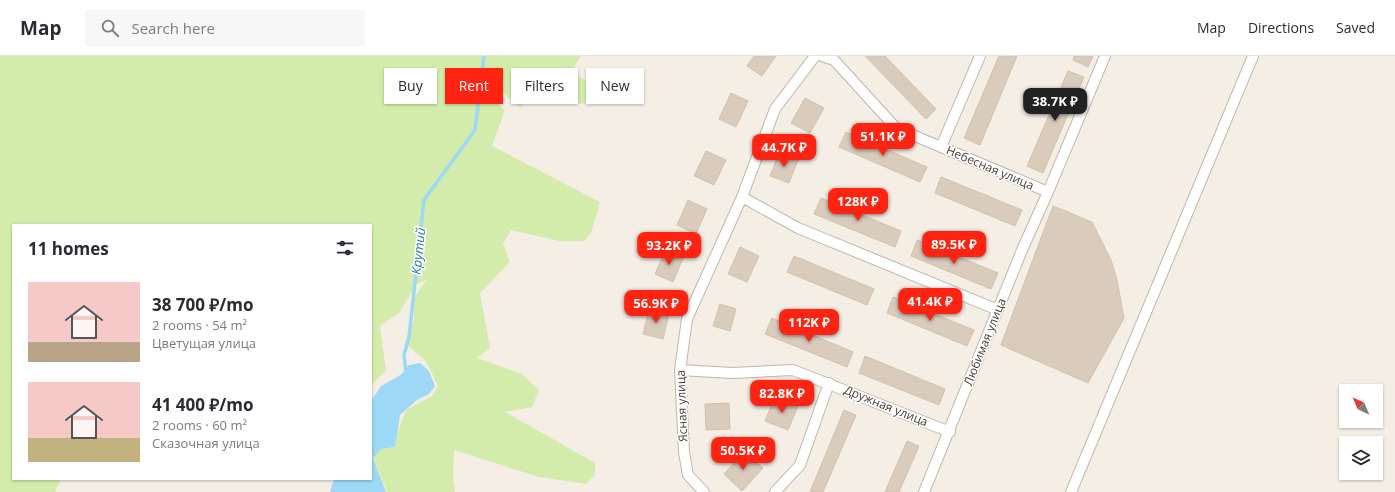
<!DOCTYPE html>
<meta charset="utf-8">
<style>
body{margin:0;font-family:"Open Sans",sans-serif;background:#f7f7f7;color:#2b2b33;height:100vh;display:flex;flex-direction:column;font-size:15px;white-space:nowrap}
*{box-sizing:border-box;margin:0}
p{font-size:13px;color:#7c7c81}
.icon{flex:none;width:22px;height:22px;fill:none;stroke:currentColor;stroke-width:2;stroke-linecap:round;stroke-linejoin:round}
.map{position:relative;flex:1;overflow:hidden}
.panel{position:absolute;left:12px;top:168px;width:360px;height:256px;display:flex;flex-direction:column;background:#fff;border-radius:0px;box-shadow:0 1px 3px #0004}
.panel>*{flex:none}
.hud{position:absolute;left:384px;top:12px;width:380px;height:36px;display:flex;gap:8px}
.needle{width:26px;rotate:316deg}
.buttons{position:absolute;left:1339px;top:328px;display:grid;gap:8px}
.buttons a{display:grid;place-items:center;width:44px;height:44px;border-radius:0px;background:#fff;box-shadow:0 1px 3px #0004;font-size:20px}
.price{position:absolute;translate:-50% -34px;padding:0 9px;border-radius:8px;background:#ff2311;color:#fff;font-size:13px;line-height:26px;filter:drop-shadow(0 1px 2px #0008)}
.price::after{content:'';position:absolute;left:50%;top:24px;width:12px;height:9px;margin-left:-6px;background:inherit;clip-path:polygon(0 0,100% 0,50% 100%)}
.price.on{background:#222;color:#fff}
ul{padding:0;list-style:none}
li{display:flex;align-items:center;gap:12px;height:100px;padding:0 16px}
li span{display:grid;place-items:center;flex:none;width:112px;height:80px;border-radius:0px;color:#555}
li>.icon{margin-inline-start:auto}
span .icon{width:48px;height:48px;fill:#fffc;stroke-width:1}
li b{font-size:17px}
h2{display:flex;justify-content:space-between;align-items:center;height:48px;padding:0 16px;font-size:17px}
.chip{padding:0 14px;border-radius:0px;background:#fff;box-shadow:0 1px 3px #0004;font-size:14px;line-height:36px}
.chip.on{background:#ff2311;color:#fff}
header{display:flex;align-items:center;gap:24px;box-sizing:border-box;height:56px;padding:0 20px;background:#fff;border-bottom:1px solid #e1e1e2}
header strong{font-size:19px}
nav{display:flex;gap:22px;margin-inline-start:auto;font-size:14px}
.search{width:280px;height:36px;background:#f7f7f7;display:flex;align-items:center;gap:10px;box-sizing:border-box;padding:0 14px;border-radius:0px;color:#7c7c81;font-size:15px}
.map>svg:first-child{display:block}
</style>
<header>
<strong>Map</strong>
<div class="search"><svg class="icon" aria-label="search" viewBox="0 0 24 24"><circle cx="10" cy="10" r="6"/><path d="M15 15l6 6"/></svg>Search here</div>
<nav><a>Map</a><a>Directions</a><a>Saved</a></nav>
</header>
<div class="map">
<svg width="1395" height="436" viewBox="0 0 1395 436">
<rect width="100%" height="100%" fill="#f4eee5"/>
<path fill="#d3ecab" d="M 0,0 L 581,0 L 572,14 L 595,33 L 596,48 L 572,47 L 548,33 L 540,13 L 535,14 L 528,41 L 521,52 L 501,35 L 488,30 L 490,43 L 505,54 L 492,90 L 600,146 L 591,177 L 584,185 L 559,185 L 511,174 L 503,188 L 510,206 L 480,237 L 490,292 L 477,302 L 522,318 L 539,334 L 532,351 L 505,356 L 595,407 L 595,419 L 586,428 L 539,421 L 454,394 L 453,421 L 455,436 L 387,436 L 373,401 L 381,393 L 395,391 L 397,378 L 406,354 L 432,340 L 438,330 L 426,305 L 405,287 L 414,263 L 414,242 L 427,223 L 416,229 L 399,257 L 380,270 L 386,315 L 371,329 L 371,169 L 13,169 L 13,423 L 61,423 L 55,436 L 0,436 Z"/>
<path fill="#9dd8f6" d="M 420,307 L 429,315 L 435,330 L 429,338 L 417,344 L 400,359 L 395,391 L 381,393 L 373,402 L 386,436 L 330,436 L 334,423 L 371,423 L 371,345 L 381,330 L 402,318 L 409,309 Z"/>
<g fill="none" stroke-linecap="round" stroke-linejoin="round">
<path stroke="#9dd8f6" stroke-width="3.5" d="M 406,316 L 404,299 L 409,281 L 424,144 L 475,74 L 484,0"/>
</g>
<path fill="#daccbd" stroke="#d2c1ac" d="M 754,0 L 776,0 L 762,20 L 747,10 Z
M 865,0 L 885,0 L 936,53 L 926,63 Z
M 999,0 L 1017,0 L 980,89 L 964,82 Z
M 1074,0 L 1093,0 L 1088,11 L 1073,4 Z
M 1068,15 L 1084,21 L 1043,117 L 1027,110 Z
M 731,37 L 748,45 L 736,71 L 719,63 Z
M 805,42 L 824,52 L 810,77 L 791,67 Z
M 846,76 L 927,111 L 920,126 L 839,91 Z
M 706,95 L 726,104 L 714,129 L 694,120 Z
M 779,97 L 798,104 L 789,127 L 770,120 Z
M 941,121 L 1022,154 L 1015,170 L 935,137 Z
M 821,142 L 901,175 L 895,191 L 814,158 Z
M 688,144 L 707,153 L 696,178 L 677,169 Z
M 1053,150 L 1092,166 L 1111,204 L 1117,224 L 1124,262 L 1088,327 L 1001,289 Z
M 917,184 L 998,217 L 991,233 L 911,200 Z
M 740,191 L 759,200 L 747,226 L 728,218 Z
M 665,195 L 683,202 L 673,226 L 655,218 Z
M 794,200 L 874,233 L 867,249 L 787,216 Z
M 893,241 L 974,274 L 967,290 L 887,257 Z
M 720,248 L 736,253 L 730,275 L 713,270 Z
M 649,253 L 669,258 L 663,283 L 643,278 Z
M 772,262 L 853,296 L 847,311 L 765,278 Z
M 865,300 L 945,333 L 939,349 L 859,317 Z
M 775,341 L 798,350 L 788,374 L 765,365 Z
M 729,347 L 730,373 L 706,374 L 705,348 Z
M 844,354 L 856,359 L 823,436 L 810,436 Z
M 907,385 L 919,390 L 899,436 L 885,436 Z
M 744,396 L 763,412 L 742,435 L 724,418 Z"/>
<g fill="none" stroke-linecap="round" stroke-linejoin="round">
<g stroke="#c0b6a7" stroke-width="12">
<path id="street" d="M 822,0 L 834,4 L 896,72 L 1048,136
M 941,91 L 980,0
M 742,141 L 798,172 L 998,254
M 680,314 L 732,317 L 793,314 L 950,376
M 704,436 L 688,419 L 684,396 L 680,314 L 687,263 L 742,141 L 775,53 L 815,0
M 775,436 L 800,409 L 829,327
M 924,436 L 1022,194 L 1048,136 L 1105,0
M 1071,436 L 1253,0"/>
</g>
<use href="#street" stroke="#fff" stroke-width="10"/>
</g>
<g text-anchor="middle" stroke-width="3" stroke-linejoin="round" paint-order="stroke">
<g font-size="12" fill="#473e34" stroke="#fff">
<text transform="translate(990 112) rotate(23)" y="4">Небесная улица</text>
<text transform="translate(985 286) rotate(-68)" y="4">Любимая улица</text>
<text transform="translate(682 350) rotate(-92)" y="4">Ясная улица</text>
<text transform="translate(886 350) rotate(22)" y="4">Дружная улица</text>
</g>
<g font-size="13" font-style="italic" fill="#237baa" stroke="#fff">
<text transform="translate(418 195) rotate(-84)" y="5">Крутий</text>
</g>
</g>
</svg>
<div class="buttons">
<a><svg class="needle" viewBox="-14 -14 28 28"><path d="M0-13l5 13h-10z" fill="#e53935"/><path d="M0 13l5-13h-10z" fill="#7c7c81"/></svg></a>
<a><svg class="icon" aria-label="layers" viewBox="0 0 24 24"><path d="M12 4l9 5-9 5-9-5zM3 14l9 5 9-5"/></svg></a>
</div>
<b class="price on" style="left:1055px;top:66px">38.7K ₽</b>
<b class="price" style="left:883px;top:101px">51.1K ₽</b>
<b class="price" style="left:784px;top:112px">44.7K ₽</b>
<b class="price" style="left:858px;top:166px">128K ₽</b>
<b class="price" style="left:954px;top:209px">89.5K ₽</b>
<b class="price" style="left:669px;top:210px">93.2K ₽</b>
<b class="price" style="left:930px;top:266px">41.4K ₽</b>
<b class="price" style="left:656px;top:268px">56.9K ₽</b>
<b class="price" style="left:809px;top:287px">112K ₽</b>
<b class="price" style="left:782px;top:358px">82.8K ₽</b>
<b class="price" style="left:743px;top:415px">50.5K ₽</b>
<div class="hud">
<a class="chip">Buy</a>
<a class="chip on">Rent</a>
<a class="chip">Filters</a>
<a class="chip">New</a>
</div>
<section class="panel">
<h2>11 homes<svg class="icon" aria-label="filters" viewBox="0 0 24 24"><path d="M4 7h16M4 17h16"/><circle cx="9" cy="7" r="2"/><circle cx="15" cy="17" r="2"/></svg></h2>
<ul>
<li><span style="background:linear-gradient(#f6c9c9 75%,#b9a48a 0)"><svg class="icon" aria-label="home" viewBox="0 0 24 24"><path d="M3 11l9-7 9 7M6 9v11h12V9"/></svg></span><div><b>38 700 ₽/mo</b><p>2 rooms · 54 m²</p><p>Цветущая улица</p></div></li>
<li><span style="background:linear-gradient(#f6c9c9 70%,#c2b280 0)"><svg class="icon" aria-label="home" viewBox="0 0 24 24"><path d="M3 11l9-7 9 7M6 9v11h12V9"/></svg></span><div><b>41 400 ₽/mo</b><p>2 rooms · 60 m²</p><p>Сказочная улица</p></div></li>
</ul>
</section>
</div>
